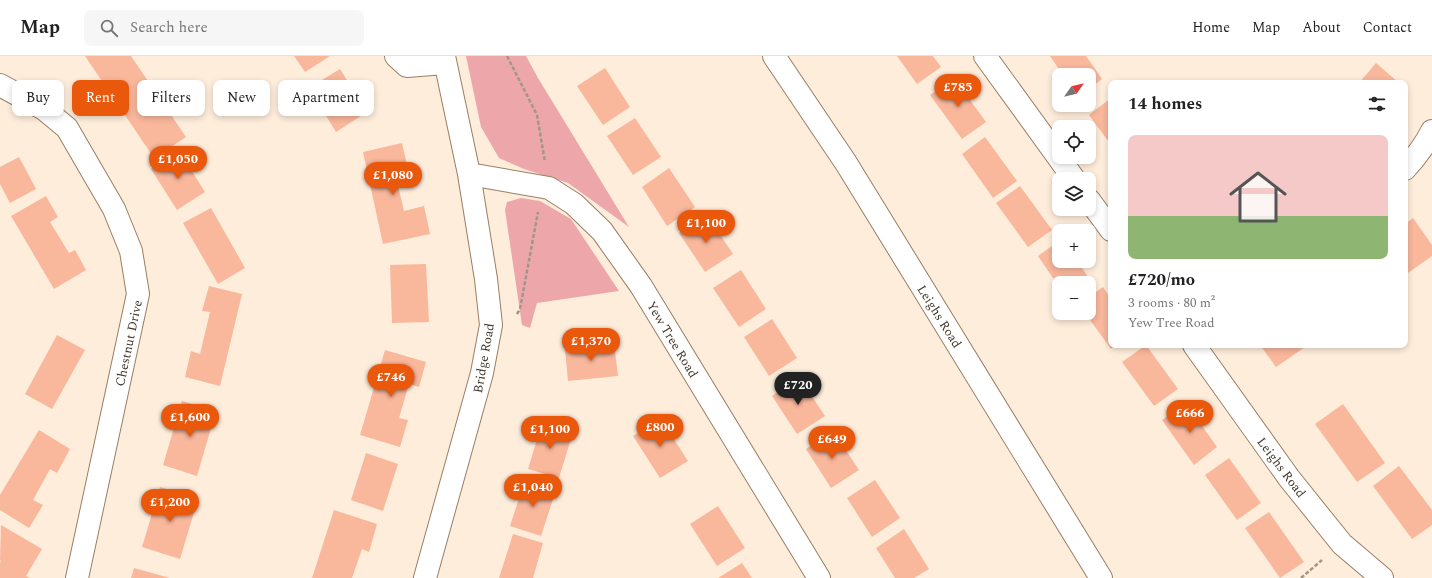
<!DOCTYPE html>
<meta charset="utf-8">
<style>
body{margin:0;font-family:Spectral,serif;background:#f6f6f6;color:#222;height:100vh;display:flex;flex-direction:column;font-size:15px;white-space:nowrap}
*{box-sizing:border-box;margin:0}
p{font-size:13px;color:#767676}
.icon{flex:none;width:22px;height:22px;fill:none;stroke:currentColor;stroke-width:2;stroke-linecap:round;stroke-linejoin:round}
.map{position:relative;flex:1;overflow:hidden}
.sheet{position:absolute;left:1108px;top:24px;width:300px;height:268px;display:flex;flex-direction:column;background:#fff;border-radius:8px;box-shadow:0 2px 6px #0003}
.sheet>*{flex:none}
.banner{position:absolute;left:12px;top:24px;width:380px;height:36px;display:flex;gap:8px}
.needle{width:26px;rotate:56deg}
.buttons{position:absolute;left:1052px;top:12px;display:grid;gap:8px}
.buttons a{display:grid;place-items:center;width:44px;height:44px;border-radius:8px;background:#fff;box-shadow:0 2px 6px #0003;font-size:20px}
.price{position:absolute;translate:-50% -34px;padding:0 9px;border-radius:14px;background:#ea580c;color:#fff;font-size:13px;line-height:26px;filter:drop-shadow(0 1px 2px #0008)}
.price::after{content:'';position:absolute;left:50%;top:24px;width:12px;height:9px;margin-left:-6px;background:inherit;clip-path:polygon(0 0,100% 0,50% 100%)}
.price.active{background:#222;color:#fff}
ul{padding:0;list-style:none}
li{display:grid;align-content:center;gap:8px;height:212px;padding:0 20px}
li+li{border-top:1px solid #e0e0e0}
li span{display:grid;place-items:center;height:124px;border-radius:8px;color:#555}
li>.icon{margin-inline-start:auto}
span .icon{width:72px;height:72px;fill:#fffc;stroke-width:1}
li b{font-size:17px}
h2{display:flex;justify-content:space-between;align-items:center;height:48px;padding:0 20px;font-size:17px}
.chip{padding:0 14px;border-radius:8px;background:#fff;box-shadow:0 2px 6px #0003;font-size:14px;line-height:36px}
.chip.active{background:#ea580c;color:#fff}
header{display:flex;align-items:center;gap:24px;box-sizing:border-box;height:56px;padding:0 20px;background:#fff;border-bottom:1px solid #e0e0e0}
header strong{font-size:19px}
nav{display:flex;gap:22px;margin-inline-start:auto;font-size:14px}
.search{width:280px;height:36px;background:#f6f6f6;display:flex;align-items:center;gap:10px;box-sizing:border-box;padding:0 14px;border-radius:8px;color:#767676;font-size:15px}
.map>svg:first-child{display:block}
</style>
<header>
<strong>Map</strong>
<div class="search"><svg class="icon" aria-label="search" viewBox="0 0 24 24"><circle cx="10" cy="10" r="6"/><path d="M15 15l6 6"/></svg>Search here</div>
<nav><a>Home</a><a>Map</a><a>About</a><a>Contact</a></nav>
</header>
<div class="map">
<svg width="1432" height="522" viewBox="0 0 1432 522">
<rect width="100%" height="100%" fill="#feeddb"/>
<path fill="#eda7ab" d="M 466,0 L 526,0 L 538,22 L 629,171 L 568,127 L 524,113 L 499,102 L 481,71 Z
M 521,142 L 540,145 L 571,163 L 619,235 L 537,247 L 530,272 L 522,269 L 505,154 L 507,146 Z"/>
<path fill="#f9b79c" d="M 85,0 L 131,0 L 186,81 L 154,102 Z
M 294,0 L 330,0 L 305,16 Z
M 897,0 L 933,0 L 941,11 L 917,28 Z
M 1050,0 L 1086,0 L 1102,23 L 1089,33 L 1089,19 L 1063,19 Z
M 1376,7 L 1399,27 L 1359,27 Z
M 605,12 L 630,51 L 603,69 L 577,30 Z
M 340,13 L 367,56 L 336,76 L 309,32 Z
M 954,22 L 986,66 L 962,83 L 930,39 Z
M 1111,42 L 1111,89 L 1089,59 Z
M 635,62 L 661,101 L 633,119 L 607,80 Z
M 985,81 L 1017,125 L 993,142 L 962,98 Z
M 402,87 L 409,118 L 396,121 L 404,155 L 424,150 L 430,178 L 383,188 L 363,96 Z
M 179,95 L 205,136 L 177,154 L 151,113 Z
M 19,101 L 36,133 L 10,147 L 0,128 L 0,111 Z
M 669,112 L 695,151 L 667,170 L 642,131 Z
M 1020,130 L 1052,174 L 1028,191 L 996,147 Z
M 46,140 L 58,161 L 50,166 L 69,197 L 75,194 L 86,214 L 54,233 L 11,160 Z
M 211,152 L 245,212 L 218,228 L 183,167 Z
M 707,159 L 733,198 L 705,216 L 679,177 Z
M 1413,162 L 1432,189 L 1432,200 L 1405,219 L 1405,168 Z
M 1059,185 L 1059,205 L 1077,205 L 1093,228 L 1089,231 L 1089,227 L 1059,227 L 1059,231 L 1038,200 Z
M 426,208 L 429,266 L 392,267 L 390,209 Z
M 741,214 L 766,253 L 739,271 L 713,232 Z
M 209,230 L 242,238 L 220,330 L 185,321 L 191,295 L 200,298 L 210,256 L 202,255 Z
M 1103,231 L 1111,243 L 1111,289 L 1116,289 L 1111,293 L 1085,257 L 1089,257 L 1089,241 Z
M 772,263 L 797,302 L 769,320 L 744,281 Z
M 57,279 L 85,294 L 52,353 L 25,338 Z
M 614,287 L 618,320 L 568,325 L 565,293 Z
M 1146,289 L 1178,333 L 1154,350 L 1122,306 Z
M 1260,289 L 1308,289 L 1276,311 Z
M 385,294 L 426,306 L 419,331 L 409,328 L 399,362 L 408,364 L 400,391 L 360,379 Z
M 799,321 L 825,360 L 797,378 L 772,340 Z
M 182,345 L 216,355 L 197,420 L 163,409 Z
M 1186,347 L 1217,391 L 1194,409 L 1162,364 Z
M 1343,348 L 1385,407 L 1357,426 L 1315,368 Z
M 661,363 L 688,405 L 660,422 L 633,380 Z
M 542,367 L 573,376 L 559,422 L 528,413 Z
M 39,374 L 70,393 L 57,417 L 50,413 L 33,444 L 43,449 L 29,472 L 0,454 L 0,439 Z
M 833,375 L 859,414 L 831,432 L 806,393 Z
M 366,397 L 398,408 L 383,455 L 351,444 Z
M 1229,402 L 1261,447 L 1237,464 L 1205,419 Z
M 1399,410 L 1432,454 L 1432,469 L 1412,483 L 1373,430 Z
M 525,424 L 556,434 L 541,480 L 510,470 Z
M 875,424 L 900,462 L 872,481 L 847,442 Z
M 160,431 L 198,443 L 180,503 L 142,491 Z
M 718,450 L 745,492 L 717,510 L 690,468 Z
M 334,454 L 377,468 L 369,496 L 362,493 L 352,522 L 312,522 Z
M 1269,456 L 1304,506 L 1280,522 L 1245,472 Z
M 1,469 L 42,493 L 26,520 L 30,522 L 0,522 L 0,507 L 1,505 L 0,504 Z
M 904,473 L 929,513 L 914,522 L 895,522 L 876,492 Z
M 513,478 L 543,487 L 533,522 L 499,522 Z
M 742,507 L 752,522 L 718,522 Z
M 134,512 L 170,522 L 131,522 Z"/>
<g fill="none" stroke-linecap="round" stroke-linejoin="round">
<g stroke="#987f64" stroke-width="24">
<path id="minor" d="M 396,0 L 407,10 L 445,7
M 774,0 L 846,107 L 1101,522
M 985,0 L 1074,123
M 0,29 L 44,53 L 67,72 L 114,153 L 131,195 L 138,238 L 77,522
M 1405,113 C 1416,101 1425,89 1432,75
M 469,118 L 549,132 L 574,148 L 602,175 L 641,230 L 819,522
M 1089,144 L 1111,174
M 1194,289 L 1289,422 L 1342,488 L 1382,522
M 425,522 L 482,317 L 491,269 L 486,223 L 469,118 L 444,0"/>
</g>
<path stroke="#a49687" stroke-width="2.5" stroke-dasharray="4 2" stroke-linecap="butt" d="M 507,0 L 537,59 L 545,106
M 517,258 L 520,253 L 538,156
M 1301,522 L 1322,504"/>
<use href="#minor" stroke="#fff" stroke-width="22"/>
</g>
<g text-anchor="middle" stroke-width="3" stroke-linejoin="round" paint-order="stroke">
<g font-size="13" fill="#42372c" stroke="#fff">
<text transform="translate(940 260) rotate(58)" y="5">Leighs Road</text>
<text transform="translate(673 283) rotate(59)" y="5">Yew Tree Road</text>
<text transform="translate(128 287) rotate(-78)" y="5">Chestnut Drive</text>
<text transform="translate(483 302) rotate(-80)" y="5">Bridge Road</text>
<text transform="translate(1282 411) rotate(53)" y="5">Leighs Road</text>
</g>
</g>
</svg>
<div class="buttons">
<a><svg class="needle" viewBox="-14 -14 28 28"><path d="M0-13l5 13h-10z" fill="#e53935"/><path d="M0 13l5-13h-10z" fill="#767676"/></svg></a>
<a><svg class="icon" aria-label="locate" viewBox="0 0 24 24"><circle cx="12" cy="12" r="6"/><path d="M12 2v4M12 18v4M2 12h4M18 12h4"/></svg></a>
<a><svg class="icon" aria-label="layers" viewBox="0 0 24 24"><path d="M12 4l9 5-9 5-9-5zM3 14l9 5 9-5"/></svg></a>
<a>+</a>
<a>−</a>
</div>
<b class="price" style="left:958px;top:52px">£785</b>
<b class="price" style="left:178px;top:124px">£1,050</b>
<b class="price" style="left:393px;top:140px">£1,080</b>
<b class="price" style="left:706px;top:188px">£1,100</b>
<b class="price" style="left:591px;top:306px">£1,370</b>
<b class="price" style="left:391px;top:342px">£746</b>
<b class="price active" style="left:798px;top:350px">£720</b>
<b class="price" style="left:1190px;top:378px">£666</b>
<b class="price" style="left:190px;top:382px">£1,600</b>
<b class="price" style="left:660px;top:392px">£800</b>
<b class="price" style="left:550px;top:394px">£1,100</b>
<b class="price" style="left:832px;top:404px">£649</b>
<b class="price" style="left:533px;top:452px">£1,040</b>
<b class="price" style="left:170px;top:467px">£1,200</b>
<div class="banner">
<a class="chip">Buy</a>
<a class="chip active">Rent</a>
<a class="chip">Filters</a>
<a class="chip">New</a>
<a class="chip">Apartment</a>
</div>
<section class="sheet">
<h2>14 homes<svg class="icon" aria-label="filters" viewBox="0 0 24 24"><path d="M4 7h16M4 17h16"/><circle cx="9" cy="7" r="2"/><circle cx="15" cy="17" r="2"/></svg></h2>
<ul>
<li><span style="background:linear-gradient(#f6c9c9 65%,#8fb573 0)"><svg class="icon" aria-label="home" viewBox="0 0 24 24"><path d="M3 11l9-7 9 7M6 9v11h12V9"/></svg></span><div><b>£720/mo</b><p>3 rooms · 80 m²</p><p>Yew Tree Road</p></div></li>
</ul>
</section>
</div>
